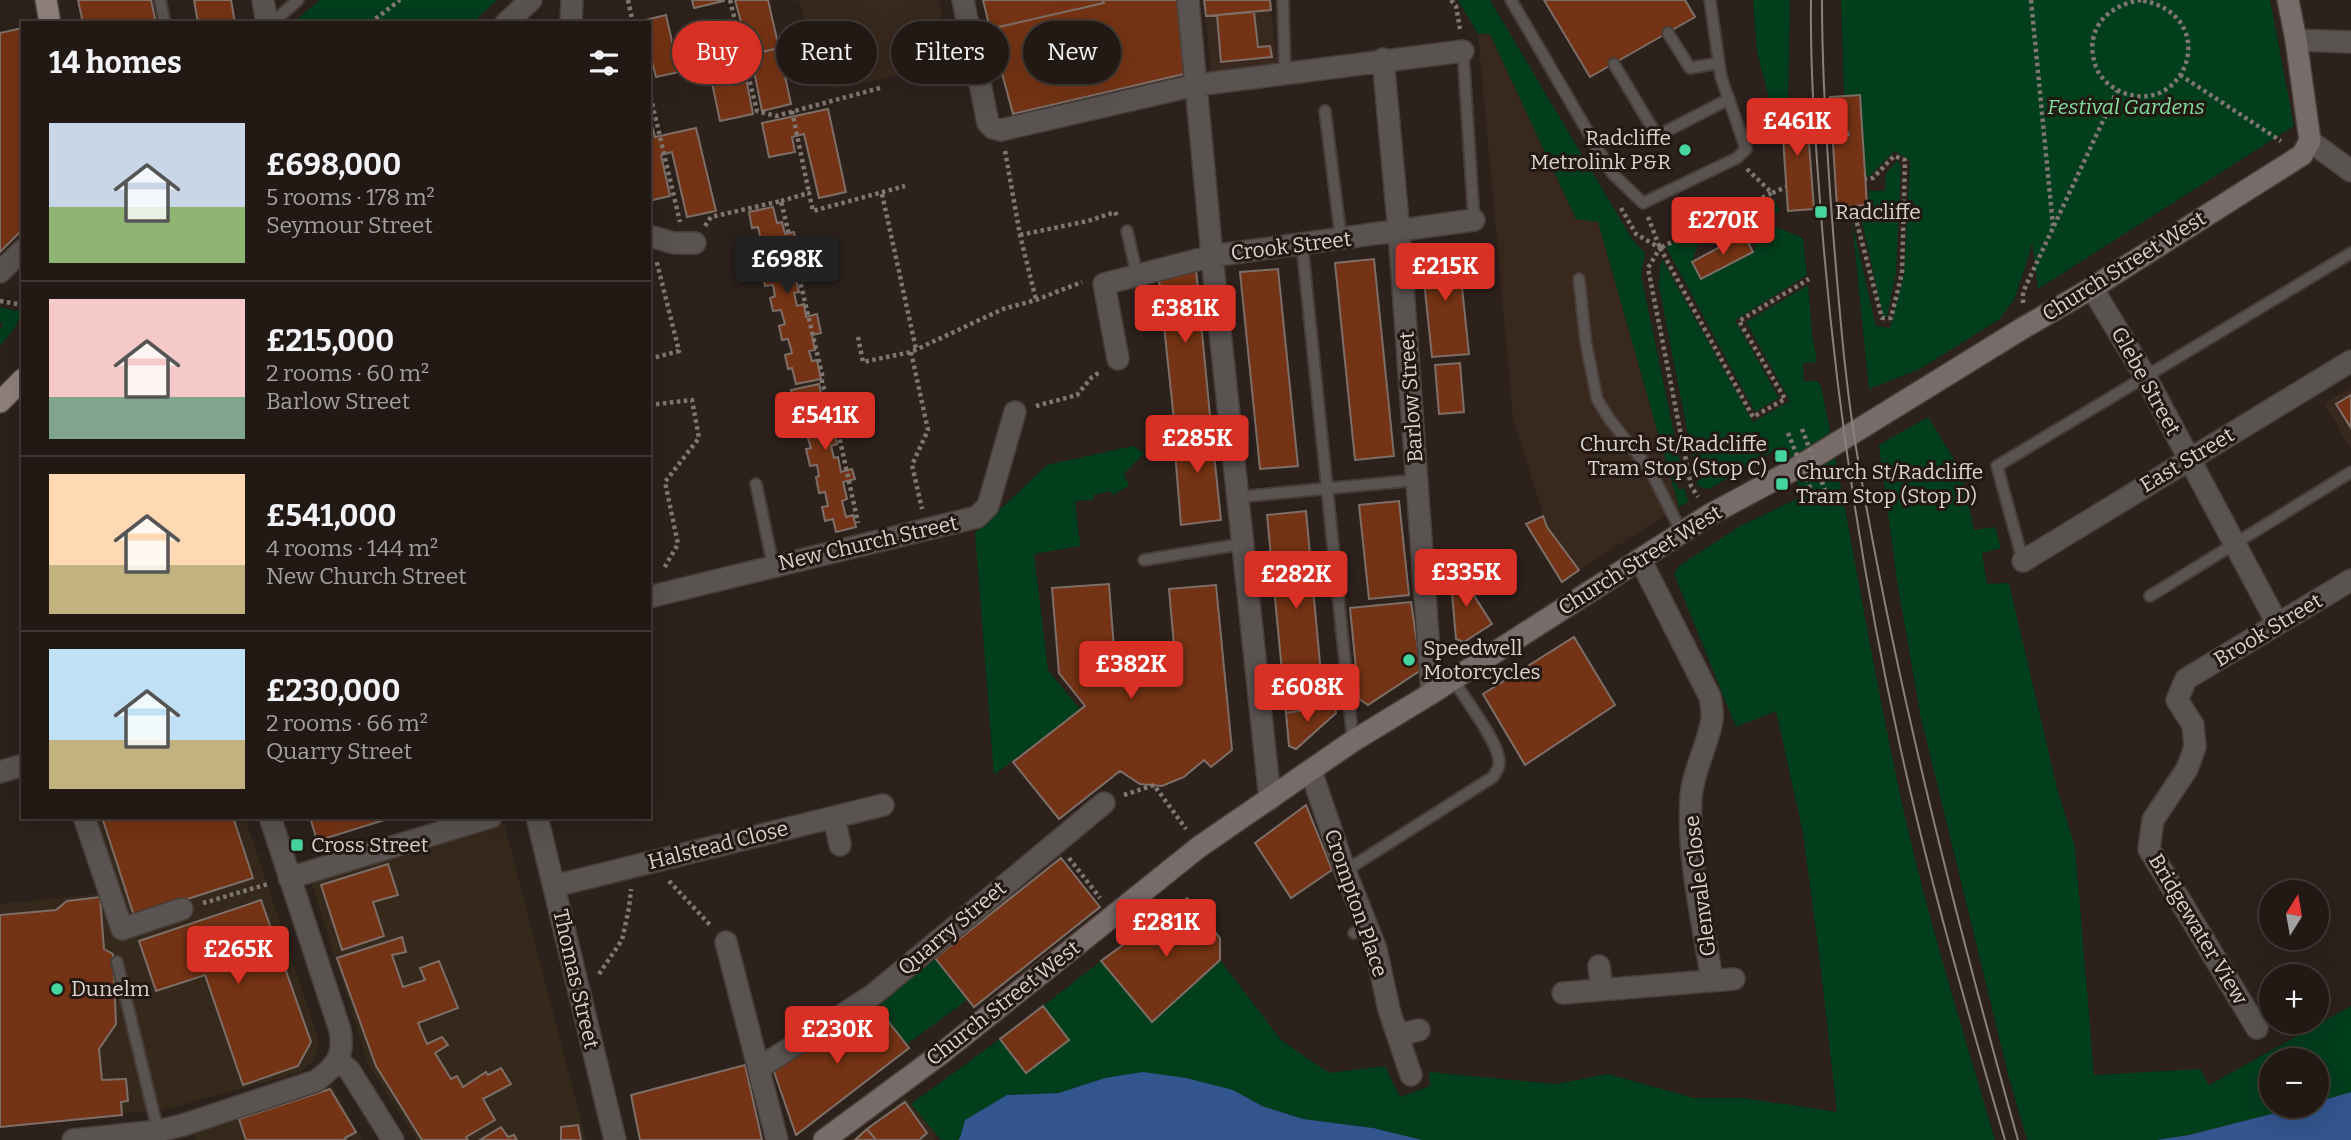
<!DOCTYPE html>
<meta charset="utf-8">
<style>
body{margin:0;font-family:Bitter,serif;background:#2a221e;color:#f1f3f6;height:100vh;display:flex;flex-direction:column;font-size:26px;white-space:nowrap}
*{box-sizing:border-box;margin:0}
p{font-size:23px;color:#a2a0a0}
.icon{flex:none;width:38px;height:38px;fill:none;stroke:currentColor;stroke-width:2;stroke-linecap:round;stroke-linejoin:round}
.map{position:relative;flex:1;overflow:hidden}
.details{position:absolute;left:21px;top:21px;width:630px;height:798px;display:flex;flex-direction:column;background:#221915;border-radius:0px;box-shadow:0 7px 28px #0002,0 0 0 2px #3f3834}
.details>*{flex:none}
.guide{position:absolute;left:672px;top:21px;width:665px;height:63px;display:flex;gap:14px}
.needle{width:46px;rotate:11deg}
.tools{position:absolute;left:2259px;top:880px;display:grid;gap:14px}
.tools a{display:grid;place-items:center;width:70px;height:70px;border-radius:50%;background:#221915;box-shadow:0 7px 28px #0002,0 0 0 2px #3f3834;font-size:35px}
.price{position:absolute;translate:-50% -60px;padding:0 16px;border-radius:7px;background:#d93025;color:#fff;font-size:23px;line-height:46px;filter:drop-shadow(0 2px 4px #0008)}
.price::after{content:'';position:absolute;left:50%;top:42px;width:21px;height:16px;margin-left:-10px;background:inherit;clip-path:polygon(0 0,100% 0,50% 100%)}
.price.current{background:#222;color:#fff}
ul{padding:0;list-style:none}
li{display:flex;align-items:center;gap:21px;height:175px;padding:0 28px}
li+li{border-top:2px solid #3f3834}
li span{display:grid;place-items:center;flex:none;width:196px;height:140px;border-radius:0px;color:#555}
li>.icon{margin-inline-start:auto}
span .icon{width:84px;height:84px;fill:#fffc;stroke-width:1}
li b{font-size:30px}
h2{display:flex;justify-content:space-between;align-items:center;height:84px;padding:0 28px;font-size:30px}
.tag{padding:0 24px;border-radius:32px;background:#221915;box-shadow:0 7px 28px #0002,0 0 0 2px #3f3834;font-size:24px;line-height:63px}
.tag.current{background:#d93025;color:#fff}
.map>svg:first-child{display:block}
</style>
<div class="map">
<svg width="2351" height="1140" viewBox="0 0 2351 1140">
<rect width="100%" height="100%" fill="#2d211c"/>
<path fill="#35291b" d="M 94,817 L 245,817 L 319,1040 L 314,1060 L 301,1072 L 163,1110 L 0,1124 L 0,904 L 118,892 Z
M 504,823 L 586,1140 L 417,1140 L 368,1064 L 311,881 Z
M 333,1086 L 362,1140 L 196,1140 L 195,1134 Z
M 906,1097 L 938,1136 L 934,1140 L 850,1140 Z"/>
<path fill="#38281d" d="M 798,0 L 939,0 L 951,64 L 830,90 Z
M 1204,0 L 1270,0 L 1277,66 L 1211,71 Z
M 1490,33 L 1576,219 L 1598,221 L 1679,507 L 1579,570 L 1547,527 L 1513,418 L 1478,34 Z
M 2351,387 L 2351,449 L 2324,404 Z"/>
<path fill="#013e1c" d="M 320,0 L 497,0 L 472,23 L 293,23 Z
M 1458,0 L 1490,0 L 1632,239 L 1645,253 L 1641,275 L 1683,477 L 1676,479 L 1678,489 L 1685,489 L 1688,502 L 1679,507 L 1598,222 L 1576,219 L 1490,34 L 1478,34 Z
M 1753,0 L 1790,0 L 1788,107 L 1781,108 L 1773,114 L 1757,52 Z
M 1841,0 L 2270,0 L 2294,126 L 2038,289 L 2032,241 L 2030,252 L 2015,298 L 2000,319 L 1920,369 L 1869,389 L 1852,222 L 1876,326 L 1890,328 L 1904,274 L 1910,161 L 1895,151 L 1870,176 L 1865,177 L 1860,95 L 1844,96 Z
M 1897,160 L 1901,166 L 1896,272 L 1887,317 L 1883,317 L 1860,213 L 1869,212 L 1869,191 L 1885,191 L 1886,174 Z
M 1772,197 L 1780,210 L 1751,234 L 1738,215 Z
M 1774,226 L 1803,238 L 1807,275 L 1735,320 L 1779,398 L 1755,412 L 1666,247 L 1697,230 L 1700,238 L 1692,262 L 1701,279 L 1753,252 L 1761,235 Z
M 1662,259 L 1753,422 L 1790,401 L 1746,322 L 1808,285 L 1812,334 L 1817,362 L 1803,363 L 1804,381 L 1818,381 L 1821,386 C 1850,526 1872,668 1903,808 C 1928,920 1963,1030 1995,1140 L 1422,1140 L 1373,1128 L 1303,1119 L 1262,1106 L 1233,1090 L 1105,1078 L 1059,1093 L 1007,1095 L 958,1140 L 941,1140 L 911,1104 L 1000,1039 L 1026,1072 L 1069,1040 L 1043,1006 L 1101,961 L 1152,1022 L 1220,960 L 1281,1040 L 1329,1073 L 1385,1066 L 1400,1097 L 1430,1086 L 1429,1072 L 1556,1084 L 1608,1074 L 1694,1098 L 1744,1098 L 1837,1112 L 1819,953 L 1803,833 L 1776,711 L 1736,727 L 1674,574 L 1679,566 L 1740,526 L 1803,496 L 1782,446 L 1709,489 L 1698,486 L 1659,286 L 1660,268 Z
M 0,307 L 23,312 L 14,329 L 0,346 L 0,329 L 3,326 L 0,321 Z
M 1928,417 L 1962,472 L 1974,530 L 1995,527 L 2001,548 L 1982,553 L 1987,584 L 2009,583 L 2057,788 L 2075,847 L 2094,1075 L 2200,1069 L 2209,1085 L 2351,1006 L 2351,1092 L 2317,1102 L 2317,1060 L 2272,1060 L 2272,1106 L 2303,1106 L 2188,1135 L 2156,1140 L 2027,1140 L 2009,1078 L 1921,718 L 1897,581 L 1879,445 Z
M 1133,446 L 1144,453 L 1124,474 L 1129,486 L 1113,495 L 1110,491 L 1094,495 L 1093,500 L 1075,501 L 1080,546 L 1034,554 L 1048,670 L 1080,709 L 994,775 L 975,533 L 1047,465 Z
M 935,958 L 967,1000 L 906,1045 L 874,1003 Z"/>
<path fill="#32558d" d="M 1143,1072 L 1186,1078 L 1233,1090 L 1262,1106 L 1303,1119 L 1373,1128 L 1422,1140 L 958,1140 L 960,1138 L 965,1120 L 1007,1095 L 1059,1093 L 1105,1078 Z
M 2351,1092 L 2351,1140 L 2156,1140 L 2189,1135 L 2303,1106 L 2317,1106 L 2317,1102 Z"/>
<path fill="#743314" stroke="#7d6e68" stroke-width="2" d="M 78,0 L 151,0 L 156,23 L 83,23 Z
M 194,0 L 231,0 L 235,23 L 198,23 Z
M 692,0 L 724,0 L 724,1 L 694,8 Z
M 735,0 L 768,0 L 779,48 L 750,55 Z
M 983,0 L 1103,0 L 1104,3 L 990,29 Z
M 1103,0 L 1177,0 L 1184,74 L 1013,114 L 990,29 L 1104,3 Z
M 1204,0 L 1270,0 L 1271,10 L 1206,16 Z
M 1544,0 L 1685,0 L 1695,17 L 1590,77 Z
M 1254,12 L 1258,47 L 1270,46 L 1272,57 L 1221,62 L 1217,15 Z
M 666,15 L 679,72 L 656,77 L 649,49 L 649,23 L 633,23 Z
M 22,28 L 23,229 L 0,252 L 0,33 Z
M 779,48 L 791,104 L 762,111 L 754,71 L 745,73 L 753,114 L 720,121 L 708,64 Z
M 1860,95 L 1867,205 L 1837,207 L 1830,97 Z
M 1806,104 L 1814,209 L 1788,211 L 1781,108 Z
M 828,109 L 846,192 L 819,198 L 804,134 L 792,137 L 795,152 L 769,157 L 762,123 Z
M 649,114 L 655,137 L 696,128 L 716,211 L 687,217 L 672,152 L 661,155 L 670,196 L 649,201 Z
M 773,207 L 777,223 L 782,222 L 785,234 L 794,232 L 797,245 L 788,247 L 791,263 L 787,264 L 789,278 L 795,276 L 799,292 L 794,293 L 797,306 L 804,304 L 806,317 L 817,314 L 821,333 L 812,335 L 815,350 L 809,351 L 812,361 L 817,360 L 821,379 L 796,384 L 792,368 L 788,369 L 785,355 L 792,353 L 788,339 L 782,340 L 779,326 L 785,324 L 781,310 L 773,311 L 770,298 L 775,296 L 773,285 L 765,286 L 762,270 L 771,268 L 767,254 L 761,256 L 758,241 L 761,240 L 758,227 L 752,228 L 749,212 Z
M 1744,234 L 1753,252 L 1701,279 L 1692,262 Z
M 1458,249 L 1469,354 L 1432,357 L 1421,252 Z
M 1374,259 L 1394,456 L 1355,460 L 1335,263 Z
M 1196,269 L 1210,416 L 1174,420 L 1159,279 Z
M 1278,269 L 1298,466 L 1260,469 L 1240,272 Z
M 1460,363 L 1464,412 L 1439,414 L 1435,365 Z
M 819,384 L 822,398 L 828,396 L 831,411 L 841,408 L 845,427 L 833,429 L 837,444 L 831,446 L 834,458 L 838,457 L 841,472 L 852,469 L 855,479 L 843,482 L 847,499 L 842,501 L 846,517 L 853,515 L 856,527 L 836,532 L 833,519 L 825,521 L 822,507 L 828,506 L 825,492 L 819,493 L 816,477 L 819,476 L 817,465 L 810,466 L 806,449 L 811,448 L 803,423 L 806,422 L 803,408 L 796,410 L 791,390 Z
M 2351,395 L 2351,428 L 2336,404 Z
M 1210,416 L 1221,520 L 1181,525 L 1174,440 Z
M 1399,501 L 1409,595 L 1369,599 L 1359,505 Z
M 1306,511 L 1324,707 L 1286,713 L 1267,515 Z
M 1543,516 L 1547,527 L 1579,570 L 1562,582 L 1526,524 Z
M 1456,567 L 1492,624 L 1464,642 L 1456,639 L 1450,569 Z
M 1109,584 L 1114,649 L 1144,683 L 1177,680 L 1169,589 L 1216,585 L 1232,750 L 1211,767 L 1204,760 L 1184,777 L 1162,786 L 1140,784 L 1120,771 L 1059,819 L 1013,762 L 1085,706 L 1059,673 L 1052,588 Z
M 1411,602 L 1421,670 L 1368,705 L 1359,699 L 1350,608 Z
M 1574,637 L 1615,705 L 1525,765 L 1483,694 Z
M 1335,705 L 1336,713 L 1296,749 L 1289,746 L 1286,713 Z
M 1306,805 L 1332,870 L 1291,898 L 1255,843 Z
M 102,817 L 233,817 L 253,878 L 134,916 Z
M 310,817 L 394,817 L 317,841 Z
M 1061,858 L 1100,907 L 974,1007 L 935,958 Z
M 388,864 L 398,895 L 373,902 L 384,936 L 342,950 L 321,885 Z
M 100,897 L 104,949 L 113,954 L 116,1024 L 99,1049 L 102,1080 L 126,1079 L 128,1101 L 121,1102 L 122,1115 L 0,1127 L 0,915 L 56,910 L 67,901 Z
M 1187,898 L 1220,938 L 1220,960 L 1152,1022 L 1101,961 Z
M 261,900 L 311,1042 L 298,1066 L 243,1085 L 205,975 L 156,991 L 139,941 Z
M 402,937 L 406,952 L 392,955 L 403,987 L 425,980 L 420,968 L 439,961 L 458,1008 L 418,1023 L 427,1044 L 442,1037 L 448,1045 L 435,1053 L 451,1079 L 457,1076 L 463,1087 L 486,1072 L 488,1075 L 501,1068 L 511,1084 L 483,1099 L 495,1120 L 466,1137 L 468,1140 L 422,1140 L 376,1066 L 337,958 Z
M 874,1003 L 909,1048 L 796,1135 L 773,1069 Z
M 1043,1006 L 1069,1040 L 1026,1073 L 1000,1039 Z
M 745,1065 L 762,1140 L 640,1140 L 631,1095 Z
M 330,1089 L 356,1132 L 345,1138 L 346,1140 L 246,1140 L 239,1119 Z
M 905,1102 L 927,1133 L 919,1140 L 876,1140 L 867,1129 Z
M 578,1125 L 581,1140 L 561,1140 L 561,1127 Z
M 501,1127 L 508,1137 L 514,1135 L 517,1140 L 480,1140 Z
M 867,1129 L 876,1140 L 855,1140 Z"/>
<g fill="none" stroke-linecap="round" stroke-linejoin="round">
<g stroke="#493d38" stroke-width="14">
<path id="lane" d="M 160,0 L 165,23
M 1283,0 L 1285,75
M 1511,0 L 1612,173 L 1643,203 L 1737,158 L 1746,149 L 1721,77 L 1710,0
M 272,23 L 298,0
M 1668,33 L 1690,68 L 1719,63
M 1463,51 L 1474,220
M 1614,64 L 1657,136 L 1729,99
M 1325,111 L 1341,239
M 1127,231 L 1137,275
M 1302,244 L 1353,741
M 1579,279 L 1586,343 L 1597,399 L 1610,420 L 1650,470 L 1682,533
M 756,484 L 773,565
M 1237,497 L 1417,480
M 1144,560 L 1242,544
M 2023,561 L 1997,466 L 2351,253
M 2150,596 L 2351,472
M 1345,871 L 1493,777 C 1496,772 1499,769 1499,762 C 1500,744 1464,697 1453,680
M 1354,933 L 1367,928
M 117,962 L 158,1131"/>
</g>
<g stroke="#493d38" stroke-width="24">
<path id="street" d="M 263,0 L 267,23
M 963,0 L 988,123 L 993,128 L 1001,130 L 1196,85 L 1463,51
M 1188,0 L 1212,256 L 1270,799
M 506,23 L 531,0
M 571,23 L 572,0
M 2296,40 L 2351,42
M 1383,59 L 1399,232 L 1432,693
M 2310,141 L 2351,171
M 649,236 L 674,243 L 695,243
M 0,272 L 23,250
M 2092,288 L 2145,376 L 2277,623
M 1118,359 L 1104,284 L 1212,256 L 1474,220
M 1640,559 L 1710,697 C 1711,704 1713,712 1712,719 C 1708,746 1693,770 1691,797 C 1687,858 1703,921 1712,981
M 2023,561 L 2351,361
M 649,597 L 977,517 L 988,506 L 1015,412
M 1311,771 L 1345,871 L 1376,949 L 1389,1010 L 1411,1075
M 0,772 L 23,765
M 84,817 L 122,929 L 182,909
M 537,817 L 615,1140
M 834,817 L 840,845
M 289,878 L 491,817
M 554,886 L 883,805
M 726,942 L 777,1140
M 1599,966 L 1602,990
M 1563,993 L 1734,979
M 2257,1028 L 2149,849 L 2153,820 L 2187,769 L 2195,747 L 2193,725 L 2177,700 L 2186,679 L 2351,580
M 1398,1035 L 1419,1030
M 338,1060 L 350,1071 L 393,1140
M 759,1068 L 873,995 L 1104,803
M 73,1140 L 158,1131 L 183,1125 L 316,1081 C 336,1066 345,1056 340,1030 L 270,817"/>
</g>
<g stroke="#493d38" stroke-width="24">
<path id="secondary" d="M 824,1140 L 942,1053 L 1199,847 L 1353,741 L 1432,693 L 1709,515 L 1793,470 L 2023,328 L 2092,288 L 2302,155 L 2310,141 L 2296,40 L 2288,0"/>
</g>
<g stroke="#493d38" stroke-width="24">
<path id="primary" d="M 46,0 L 50,23
M 0,402 L 23,379"/>
</g>
<path stroke="#807672" stroke-width="4.5" stroke-dasharray="3.5 3.5" stroke-linecap="butt" d="M 628,0 L 633,23
M 730,0 L 757,111 L 776,116 L 880,88
M 1451,0 L 1456,6 L 1460,29
M 2031,0 L 2053,226
M 2141,0 C 2108,5 2084,29 2095,64 C 2099,78 2111,88 2124,93 C 2186,116 2223,16 2141,0
M 370,23 L 400,0
M 2180,75 L 2281,141
M 649,90 L 680,222
M 792,111 L 809,193
M 1846,134 L 1853,133
M 1791,139 L 1797,139
M 1005,151 L 1020,235 L 1036,300
M 1747,169 L 1772,193 L 1786,187
M 882,194 L 916,349
M 781,201 L 809,193 L 813,211 L 905,186
M 1621,208 L 1636,234 L 1660,248 L 1648,268 L 1691,486 L 1698,497
M 1851,212 L 1854,212 L 1882,318 L 1891,318 L 1902,273 L 1905,160 L 1894,156 L 1873,178 L 1866,179
M 1648,217 L 1660,248 L 1772,193
M 705,226 L 711,217 L 781,201 L 822,374 L 822,384 L 833,408 L 858,523
M 1020,235 L 1088,221 L 1115,212 L 1118,217
M 1660,248 L 1753,417 L 1785,399 L 1739,321 L 1809,279
M 0,301 L 23,305
M 2023,303 L 2023,292 L 2117,91
M 858,337 L 863,362 L 911,352 L 1003,309 L 1036,300 L 1082,282
M 911,352 L 928,430 L 912,465 L 922,509
M 649,359 L 679,351 L 656,259
M 649,405 L 692,400 L 699,438 L 665,482 L 678,544 L 663,570
M 1036,406 L 1077,395 L 1092,377 L 1100,372
M 1124,795 L 1154,785 L 1186,829
M 1069,858 L 1100,898
M 669,881 L 711,926
M 203,903 L 268,884
M 599,974 L 622,940 L 629,908 L 631,889"/>
<use href="#lane" stroke="#595351" stroke-width="10"/>
<use href="#street" stroke="#595351" stroke-width="21"/>
<use href="#secondary" stroke="#776c6a" stroke-width="21"/>
<use href="#primary" stroke="#8e807d" stroke-width="21"/>
<path stroke="#8b817c" stroke-width="2" d="M 1811,0 C 1810,76 1816,151 1822,227 C 1836,401 1862,575 1900,746 C 1929,878 1967,1010 2005,1140
M 1822,0 C 1822,86 1828,171 1835,256 C 1841,328 1847,400 1860,471 C 1899,696 1956,919 2018,1140"/>
<path stroke="#807672" stroke-width="4.5" stroke-dasharray="3.5 3.5" stroke-linecap="butt" d="M 1802,429 L 1825,490
M 1788,433 L 1813,495"/>
</g>
<g fill="#45d49f" stroke="#241813" stroke-width="2.5">
<circle cx="1685" cy="150" r="7"/>
<rect x="1814" y="205" width="14" height="14" rx="3.5"/>
<rect x="1774" y="449" width="14" height="14" rx="3.5"/>
<rect x="1775" y="477" width="14" height="14" rx="3.5"/>
<circle cx="1409" cy="660" r="7"/>
<rect x="290" y="838" width="14" height="14" rx="3.5"/>
<circle cx="57" cy="989" r="7"/>
</g>
<g text-anchor="middle" stroke-width="6" stroke-linejoin="round" paint-order="stroke">
<g font-size="21" font-style="italic" fill="#81df9d" stroke="#241813">
<text x="2126" y="114">Festival Gardens</text>
</g>
<g font-size="21" fill="#dad2ce" stroke="#241813" text-anchor="start">
<text x="1671" y="145" text-anchor="end">Radcliffe<tspan x="1671" dy="24">Metrolink P&amp;R</tspan></text>
<text x="1835" y="219">Radcliffe</text>
<text x="1767" y="451" text-anchor="end">Church St/Radcliffe<tspan x="1767" dy="24">Tram Stop (Stop C)</tspan></text>
<text x="1796" y="479">Church St/Radcliffe<tspan x="1796" dy="24">Tram Stop (Stop D)</tspan></text>
<text x="1423" y="655">Speedwell<tspan x="1423" dy="24">Motorcycles</tspan></text>
<text x="311" y="852">Cross Street</text>
<text x="71" y="996">Dunelm</text>
</g>
<g font-size="21" fill="#dad2ce" stroke="#241813">
<text transform="translate(1291 246) rotate(-7)" y="7">Crook Street</text>
<text transform="translate(2124 266) rotate(-32)" y="7">Church Street West</text>
<text transform="translate(2146 381) rotate(61)" y="7">Glebe Street</text>
<text transform="translate(1411 397) rotate(-94)" y="7">Barlow Street</text>
<text transform="translate(2187 460) rotate(-31)" y="7">East Street</text>
<text transform="translate(868 543) rotate(-13)" y="7">New Church Street</text>
<text transform="translate(1640 560) rotate(-32)" y="7">Church Street West</text>
<text transform="translate(2268 630) rotate(-31)" y="7">Brook Street</text>
<text transform="translate(718 845) rotate(-14)" y="7">Halstead Close</text>
<text transform="translate(1700 886) rotate(-97)" y="7">Glenvale Close</text>
<text transform="translate(1356 903) rotate(71)" y="7">Crompton Place</text>
<text transform="translate(952 928) rotate(-40)" y="7">Quarry Street</text>
<text transform="translate(2198 929) rotate(59)" y="7">Bridgewater View</text>
<text transform="translate(576 979) rotate(77)" y="7">Thomas Street</text>
<text transform="translate(1003 1003) rotate(-38)" y="7">Church Street West</text>
</g>
</g>
</svg>
<div class="tools">
<a><svg class="needle" viewBox="-14 -14 28 28"><path d="M0-13l5 13h-10z" fill="#e53935"/><path d="M0 13l5-13h-10z" fill="#a2a0a0"/></svg></a>
<a>+</a>
<a>−</a>
</div>
<b class="price" style="left:1797px;top:158px">£461K</b>
<b class="price" style="left:1723px;top:257px">£270K</b>
<b class="price current" style="left:787px;top:296px">£698K</b>
<b class="price" style="left:1445px;top:303px">£215K</b>
<b class="price" style="left:1185px;top:345px">£381K</b>
<b class="price" style="left:825px;top:452px">£541K</b>
<b class="price" style="left:1197px;top:475px">£285K</b>
<b class="price" style="left:1466px;top:609px">£335K</b>
<b class="price" style="left:1296px;top:611px">£282K</b>
<b class="price" style="left:1131px;top:701px">£382K</b>
<b class="price" style="left:1307px;top:724px">£608K</b>
<b class="price" style="left:1166px;top:959px">£281K</b>
<b class="price" style="left:238px;top:986px">£265K</b>
<b class="price" style="left:837px;top:1066px">£230K</b>
<div class="guide">
<a class="tag current">Buy</a>
<a class="tag">Rent</a>
<a class="tag">Filters</a>
<a class="tag">New</a>
</div>
<section class="details">
<h2>14 homes<svg class="icon" aria-label="filters" viewBox="0 0 24 24"><path d="M4 7h16M4 17h16"/><circle cx="9" cy="7" r="2"/><circle cx="15" cy="17" r="2"/></svg></h2>
<ul>
<li><span style="background:linear-gradient(#c9d6e8 60%,#8fb573 0)"><svg class="icon" aria-label="home" viewBox="0 0 24 24"><path d="M3 11l9-7 9 7M6 9v11h12V9"/></svg></span><div><b>£698,000</b><p>5 rooms · 178 m²</p><p>Seymour Street</p></div></li>
<li><span style="background:linear-gradient(#f6c9c9 70%,#7fa58c 0)"><svg class="icon" aria-label="home" viewBox="0 0 24 24"><path d="M3 11l9-7 9 7M6 9v11h12V9"/></svg></span><div><b>£215,000</b><p>2 rooms · 60 m²</p><p>Barlow Street</p></div></li>
<li><span style="background:linear-gradient(#ffd9b3 65%,#c2b280 0)"><svg class="icon" aria-label="home" viewBox="0 0 24 24"><path d="M3 11l9-7 9 7M6 9v11h12V9"/></svg></span><div><b>£541,000</b><p>4 rooms · 144 m²</p><p>New Church Street</p></div></li>
<li><span style="background:linear-gradient(#bfe0f5 65%,#c2b280 0)"><svg class="icon" aria-label="home" viewBox="0 0 24 24"><path d="M3 11l9-7 9 7M6 9v11h12V9"/></svg></span><div><b>£230,000</b><p>2 rooms · 66 m²</p><p>Quarry Street</p></div></li>
</ul>
</section>
</div>
